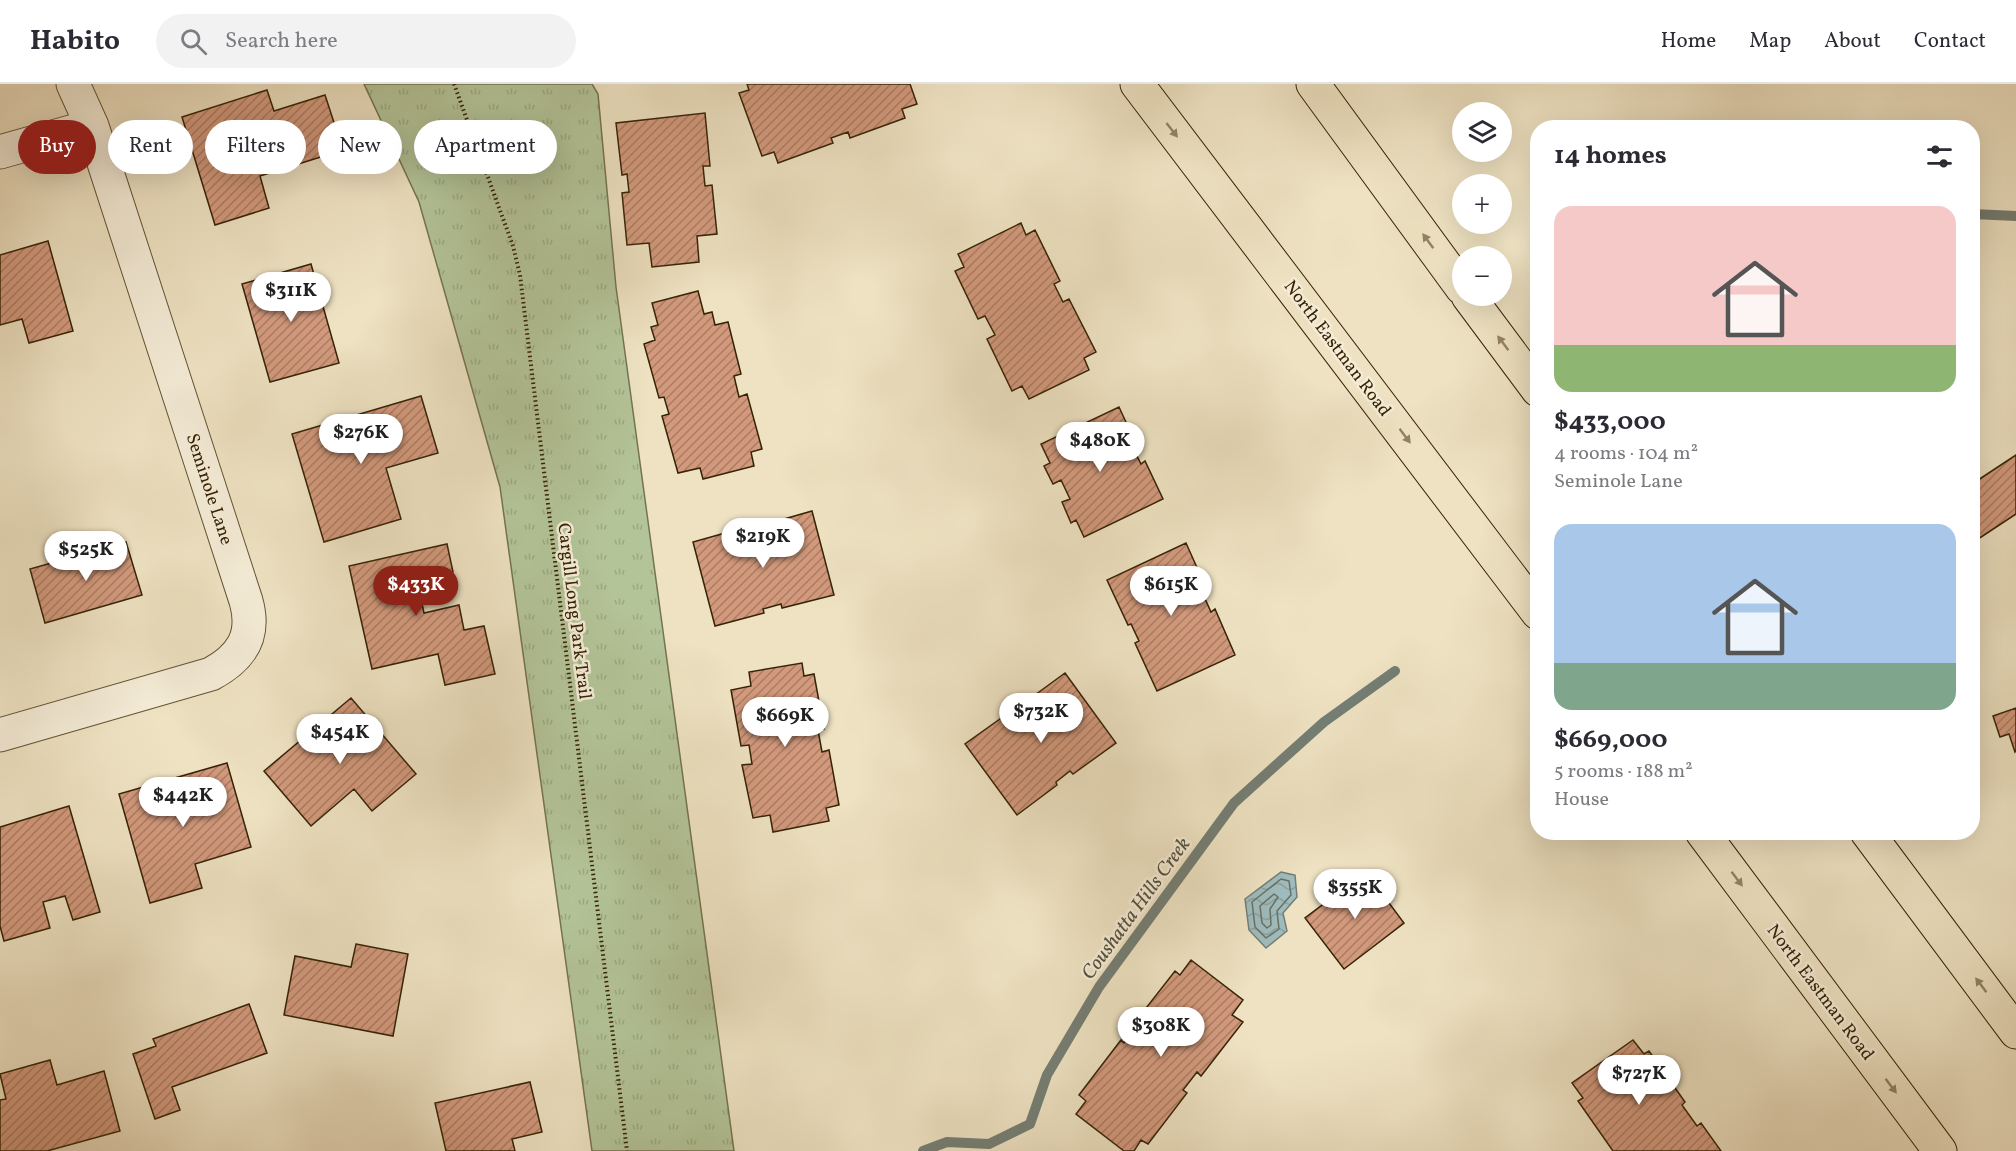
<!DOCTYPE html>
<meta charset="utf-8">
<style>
body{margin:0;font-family:Vollkorn,serif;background:#f2f2f3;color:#2b2b33;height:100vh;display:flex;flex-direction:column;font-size:22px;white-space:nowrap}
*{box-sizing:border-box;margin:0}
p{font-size:20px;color:#7c7c81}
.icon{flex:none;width:33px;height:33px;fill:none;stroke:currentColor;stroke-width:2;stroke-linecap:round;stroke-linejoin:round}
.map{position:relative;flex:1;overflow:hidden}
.details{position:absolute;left:1530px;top:36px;width:450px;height:720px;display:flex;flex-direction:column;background:#fff;border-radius:24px;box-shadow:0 6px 24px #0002}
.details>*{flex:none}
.top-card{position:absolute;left:18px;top:36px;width:570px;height:54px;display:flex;gap:12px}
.fabs{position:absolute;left:1452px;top:18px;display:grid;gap:12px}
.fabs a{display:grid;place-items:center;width:60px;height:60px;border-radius:50%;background:#fff;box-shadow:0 6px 24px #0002;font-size:30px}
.price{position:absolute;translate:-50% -51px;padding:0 14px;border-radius:21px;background:#fff;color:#222;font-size:20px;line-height:39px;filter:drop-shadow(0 2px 3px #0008)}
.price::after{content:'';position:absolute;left:50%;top:36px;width:18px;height:14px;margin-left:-9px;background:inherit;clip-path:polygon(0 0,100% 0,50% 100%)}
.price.selected{background:#8f2418;color:#fff}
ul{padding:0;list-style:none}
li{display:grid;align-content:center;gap:12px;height:318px;padding:0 24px}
li span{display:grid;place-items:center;height:186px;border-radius:18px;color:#555}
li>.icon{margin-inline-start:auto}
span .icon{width:108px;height:108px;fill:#fffc;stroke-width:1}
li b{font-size:26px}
h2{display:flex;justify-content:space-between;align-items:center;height:72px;padding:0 24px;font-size:26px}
.tag{padding:0 21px;border-radius:27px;background:#fff;box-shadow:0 6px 24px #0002;font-size:21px;line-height:54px}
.tag.selected{background:#8f2418;color:#fff}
header{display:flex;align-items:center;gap:36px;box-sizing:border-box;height:84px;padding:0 30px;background:#fff;border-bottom:2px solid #e1e1e2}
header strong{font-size:28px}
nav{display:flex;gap:33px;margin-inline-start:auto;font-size:21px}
.search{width:420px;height:54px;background:#f2f2f3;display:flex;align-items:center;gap:15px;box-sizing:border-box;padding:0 21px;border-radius:33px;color:#7c7c81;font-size:22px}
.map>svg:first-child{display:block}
</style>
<header>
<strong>Habito</strong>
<div class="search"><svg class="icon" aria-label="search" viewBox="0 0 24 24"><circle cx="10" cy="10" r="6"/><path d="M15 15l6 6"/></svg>Search here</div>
<nav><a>Home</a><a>Map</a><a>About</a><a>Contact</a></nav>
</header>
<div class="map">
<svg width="2016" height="1067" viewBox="0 0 2016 1067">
<defs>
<pattern id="park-tufts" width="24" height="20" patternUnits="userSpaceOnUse" patternTransform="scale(1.5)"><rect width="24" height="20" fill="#b3c498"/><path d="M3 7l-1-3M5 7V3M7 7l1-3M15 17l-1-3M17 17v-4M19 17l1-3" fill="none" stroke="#9ba882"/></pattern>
<pattern id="water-waves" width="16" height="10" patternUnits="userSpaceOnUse" patternTransform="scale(1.5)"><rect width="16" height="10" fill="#9ebbbd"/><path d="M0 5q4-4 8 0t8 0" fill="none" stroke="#89a0a1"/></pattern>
<pattern id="building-hatch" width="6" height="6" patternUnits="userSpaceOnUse" patternTransform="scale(1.5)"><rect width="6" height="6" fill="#d2997c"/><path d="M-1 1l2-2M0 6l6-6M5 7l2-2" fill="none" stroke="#ab7c64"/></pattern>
</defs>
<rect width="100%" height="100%" fill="#eee2c2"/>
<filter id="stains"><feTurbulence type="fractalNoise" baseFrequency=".00333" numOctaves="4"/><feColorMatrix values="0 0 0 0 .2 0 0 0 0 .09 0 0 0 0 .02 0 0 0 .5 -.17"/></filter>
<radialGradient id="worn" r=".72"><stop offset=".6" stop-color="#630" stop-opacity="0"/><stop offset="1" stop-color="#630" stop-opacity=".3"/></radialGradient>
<path fill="url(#park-tufts)" stroke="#74744f" stroke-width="1.5" d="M 364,0 L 592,0 L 598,10 L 616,203 L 734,1067 L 592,1067 L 500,403 L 419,118 Z"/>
<path fill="url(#water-waves)" stroke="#747e74" stroke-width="1.5" d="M 1281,788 L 1295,791 L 1297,813 L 1283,829 L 1287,847 L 1266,864 L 1249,846 L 1245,815 Z"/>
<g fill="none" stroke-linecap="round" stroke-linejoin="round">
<path stroke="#6a6f62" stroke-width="1.5" d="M 1281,795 L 1289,797 L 1291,811 L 1277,827 L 1279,845 L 1266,854 L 1255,843 L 1252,818 Z
M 1274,810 L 1278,813 L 1270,825 L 1271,841 L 1267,844 L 1262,839 L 1260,822 Z"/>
<path stroke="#747e74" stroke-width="10" d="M 1972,130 L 2016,132
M 923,1067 L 947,1058 L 989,1060 L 1030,1040 L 1047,991 L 1099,903 L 1234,719 L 1324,638 L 1395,587"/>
</g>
<path fill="url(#building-hatch)" stroke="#362306" stroke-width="1.5" d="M 747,0 L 910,0 L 917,20 L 902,25 L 905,34 L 850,54 L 848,48 L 831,54 L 833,59 L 778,79 L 774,68 L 762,72 L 739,9 L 749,6 Z
M 267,6 L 274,27 L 325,11 L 343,66 L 260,92 L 269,124 L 215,141 L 182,33 Z
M 705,29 L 710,82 L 703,82 L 705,102 L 712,101 L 717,150 L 697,152 L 699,178 L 652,183 L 649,159 L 627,161 L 622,109 L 629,108 L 627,90 L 622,91 L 616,39 Z
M 1021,139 L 1026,151 L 1035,146 L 1060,197 L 1054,200 L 1063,218 L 1069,215 L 1096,268 L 1084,274 L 1089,286 L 1029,315 L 1022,302 L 1012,307 L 987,255 L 995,251 L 985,232 L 978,235 L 955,187 L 964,183 L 958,170 Z
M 48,157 L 73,247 L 29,259 L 22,235 L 0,241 L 0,171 Z
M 311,180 L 339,279 L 270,298 L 242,200 Z
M 698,207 L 704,230 L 712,228 L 715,241 L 728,238 L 741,290 L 734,292 L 739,313 L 747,310 L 762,365 L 751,368 L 754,382 L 703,395 L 700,384 L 678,389 L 662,332 L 669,330 L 664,313 L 659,314 L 644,260 L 655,256 L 651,243 L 658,241 L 652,219 Z
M 421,312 L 438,369 L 386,384 L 401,435 L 324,458 L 292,350 Z
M 1119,323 L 1136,360 L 1132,362 L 1141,380 L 1145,377 L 1163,415 L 1084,453 L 1076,436 L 1071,439 L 1062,418 L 1070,415 L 1061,396 L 1053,400 L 1044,382 L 1050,379 L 1041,360 Z
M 2016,371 L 2016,430 L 1972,459 L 1972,400 Z
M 812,427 L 834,511 L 782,524 L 781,520 L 763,525 L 764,529 L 715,542 L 693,458 L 743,444 L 744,450 L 764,445 L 763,441 Z
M 126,458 L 142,511 L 45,539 L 30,485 Z
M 1186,459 L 1207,506 L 1202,508 L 1211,528 L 1215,525 L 1235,571 L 1157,607 L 1135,559 L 1139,557 L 1131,540 L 1128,541 L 1107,496 Z
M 447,460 L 453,488 L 417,496 L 424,529 L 459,521 L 464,546 L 484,542 L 495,590 L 445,601 L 438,570 L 372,585 L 349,482 Z
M 802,579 L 804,592 L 814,590 L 824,645 L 818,646 L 822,668 L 829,666 L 839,721 L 826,724 L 829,737 L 773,748 L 770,731 L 753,734 L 742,681 L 752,680 L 749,661 L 741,662 L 731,606 L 751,602 L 749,588 Z
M 1065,589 L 1116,659 L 1073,690 L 1070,687 L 1056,698 L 1057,701 L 1017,731 L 965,660 L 1007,630 L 1011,635 L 1027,622 L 1024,619 Z
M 351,614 L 416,690 L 372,727 L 354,705 L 311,742 L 264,687 Z
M 2016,624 L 2016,667 L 2015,668 L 2009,650 L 2000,653 L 1993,632 Z
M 227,679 L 251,763 L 195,780 L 202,804 L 150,819 L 119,710 Z
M 69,722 L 100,828 L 73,836 L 65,812 L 43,818 L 50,844 L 4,857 L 0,842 L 0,743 Z
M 1366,788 L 1404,839 L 1344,885 L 1305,834 Z
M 356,860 L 408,870 L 393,952 L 284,931 L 295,872 L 351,883 Z
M 1191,876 L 1243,916 L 1232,931 L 1243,938 L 1201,992 L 1197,988 L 1183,1006 L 1187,1009 L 1148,1060 L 1141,1056 L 1134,1067 L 1124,1067 L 1076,1030 L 1086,1017 L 1079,1011 L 1121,956 L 1124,959 L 1136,944 L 1132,942 L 1175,887 L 1180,891 Z
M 249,920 L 267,969 L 172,1003 L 180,1026 L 155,1035 L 133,970 L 156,962 L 153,955 Z
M 1633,956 L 1644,970 L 1649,967 L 1685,1018 L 1682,1021 L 1697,1042 L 1701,1039 L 1721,1067 L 1613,1067 L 1578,1017 L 1583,1014 L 1572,999 Z
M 50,976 L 57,1001 L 104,987 L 120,1047 L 47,1067 L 0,1067 L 0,1016 L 6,1015 L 0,990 Z
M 530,998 L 542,1048 L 512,1055 L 515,1067 L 446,1067 L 435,1019 Z"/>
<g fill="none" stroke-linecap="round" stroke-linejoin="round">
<g stroke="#645335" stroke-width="35">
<path id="street" d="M 0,68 L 92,42
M 0,651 L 211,590 C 241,574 256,552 246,517 L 92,42 L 73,0"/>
</g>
<g stroke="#362306" stroke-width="35">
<path id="primary" d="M 1137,0 L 1538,529
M 1313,0 L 1462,204
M 1468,212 L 1538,306
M 1702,748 L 1940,1067
M 1867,748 L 2016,948"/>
</g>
<path stroke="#362306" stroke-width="4" stroke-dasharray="1.5 3" stroke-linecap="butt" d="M 454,0 L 513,162 L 520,191 L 627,1067"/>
<use href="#street" stroke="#f4ecd7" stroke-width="33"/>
<use href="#primary" stroke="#eee2c2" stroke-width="33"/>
</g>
<defs><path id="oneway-solid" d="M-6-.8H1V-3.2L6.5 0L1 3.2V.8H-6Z" transform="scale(1.5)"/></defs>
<g fill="#928264">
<use href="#oneway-solid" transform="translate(1172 46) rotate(52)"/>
<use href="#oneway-solid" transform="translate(1428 157) rotate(-126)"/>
<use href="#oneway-solid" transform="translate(1503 259) rotate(-127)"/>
<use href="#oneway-solid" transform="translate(1405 352) rotate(53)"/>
<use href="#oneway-solid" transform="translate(1737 795) rotate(53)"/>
<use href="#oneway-solid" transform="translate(1981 901) rotate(-127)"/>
<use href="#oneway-solid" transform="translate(1891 1002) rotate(53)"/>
</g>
<g text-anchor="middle" stroke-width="5" stroke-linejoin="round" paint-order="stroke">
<g font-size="18" fill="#362306" stroke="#f4ecd7">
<text transform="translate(1338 264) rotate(53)" y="6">North Eastman Road</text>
<text transform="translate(210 405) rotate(72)" y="6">Seminole Lane</text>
<text transform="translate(575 527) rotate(83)" y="6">Cargill Long Park Trail</text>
<text transform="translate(1821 908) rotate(53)" y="6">North Eastman Road</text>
</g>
<g font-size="20" font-style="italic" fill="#55513d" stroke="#f4ecd7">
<text transform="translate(1135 824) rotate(-54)" y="7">Coushatta Hills Creek</text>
</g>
</g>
<rect width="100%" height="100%" filter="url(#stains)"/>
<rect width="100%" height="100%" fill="url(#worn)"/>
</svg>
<div class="fabs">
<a><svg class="icon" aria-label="layers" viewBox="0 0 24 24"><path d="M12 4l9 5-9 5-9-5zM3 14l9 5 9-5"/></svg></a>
<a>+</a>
<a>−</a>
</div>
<b class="price" style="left:291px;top:239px">$311K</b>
<b class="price" style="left:361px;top:381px">$276K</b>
<b class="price" style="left:1100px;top:389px">$480K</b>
<b class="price" style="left:763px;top:485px">$219K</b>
<b class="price" style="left:86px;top:498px">$525K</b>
<b class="price selected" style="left:416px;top:533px">$433K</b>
<b class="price" style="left:1171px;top:533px">$615K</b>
<b class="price" style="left:1041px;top:660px">$732K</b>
<b class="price" style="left:785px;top:664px">$669K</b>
<b class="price" style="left:340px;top:681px">$454K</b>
<b class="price" style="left:183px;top:744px">$442K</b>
<b class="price" style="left:1355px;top:836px">$355K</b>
<b class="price" style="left:1161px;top:974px">$308K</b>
<b class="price" style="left:1639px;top:1022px">$727K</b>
<div class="top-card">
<a class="tag selected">Buy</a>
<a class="tag">Rent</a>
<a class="tag">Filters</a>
<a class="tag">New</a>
<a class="tag">Apartment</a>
</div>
<section class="details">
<h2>14 homes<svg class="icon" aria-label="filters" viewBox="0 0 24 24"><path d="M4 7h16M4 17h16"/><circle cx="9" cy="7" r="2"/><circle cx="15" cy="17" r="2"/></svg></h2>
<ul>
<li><span style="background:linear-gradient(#f6c9c9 75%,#8fb573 0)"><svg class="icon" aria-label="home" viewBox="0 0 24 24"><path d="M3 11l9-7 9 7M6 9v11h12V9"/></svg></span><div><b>$433,000</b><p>4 rooms · 104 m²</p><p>Seminole Lane</p></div></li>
<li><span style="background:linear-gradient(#a9c7e8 75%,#7fa58c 0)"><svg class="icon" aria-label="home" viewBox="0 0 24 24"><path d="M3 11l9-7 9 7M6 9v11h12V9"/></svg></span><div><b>$669,000</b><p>5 rooms · 188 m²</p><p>House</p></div></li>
</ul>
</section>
</div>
